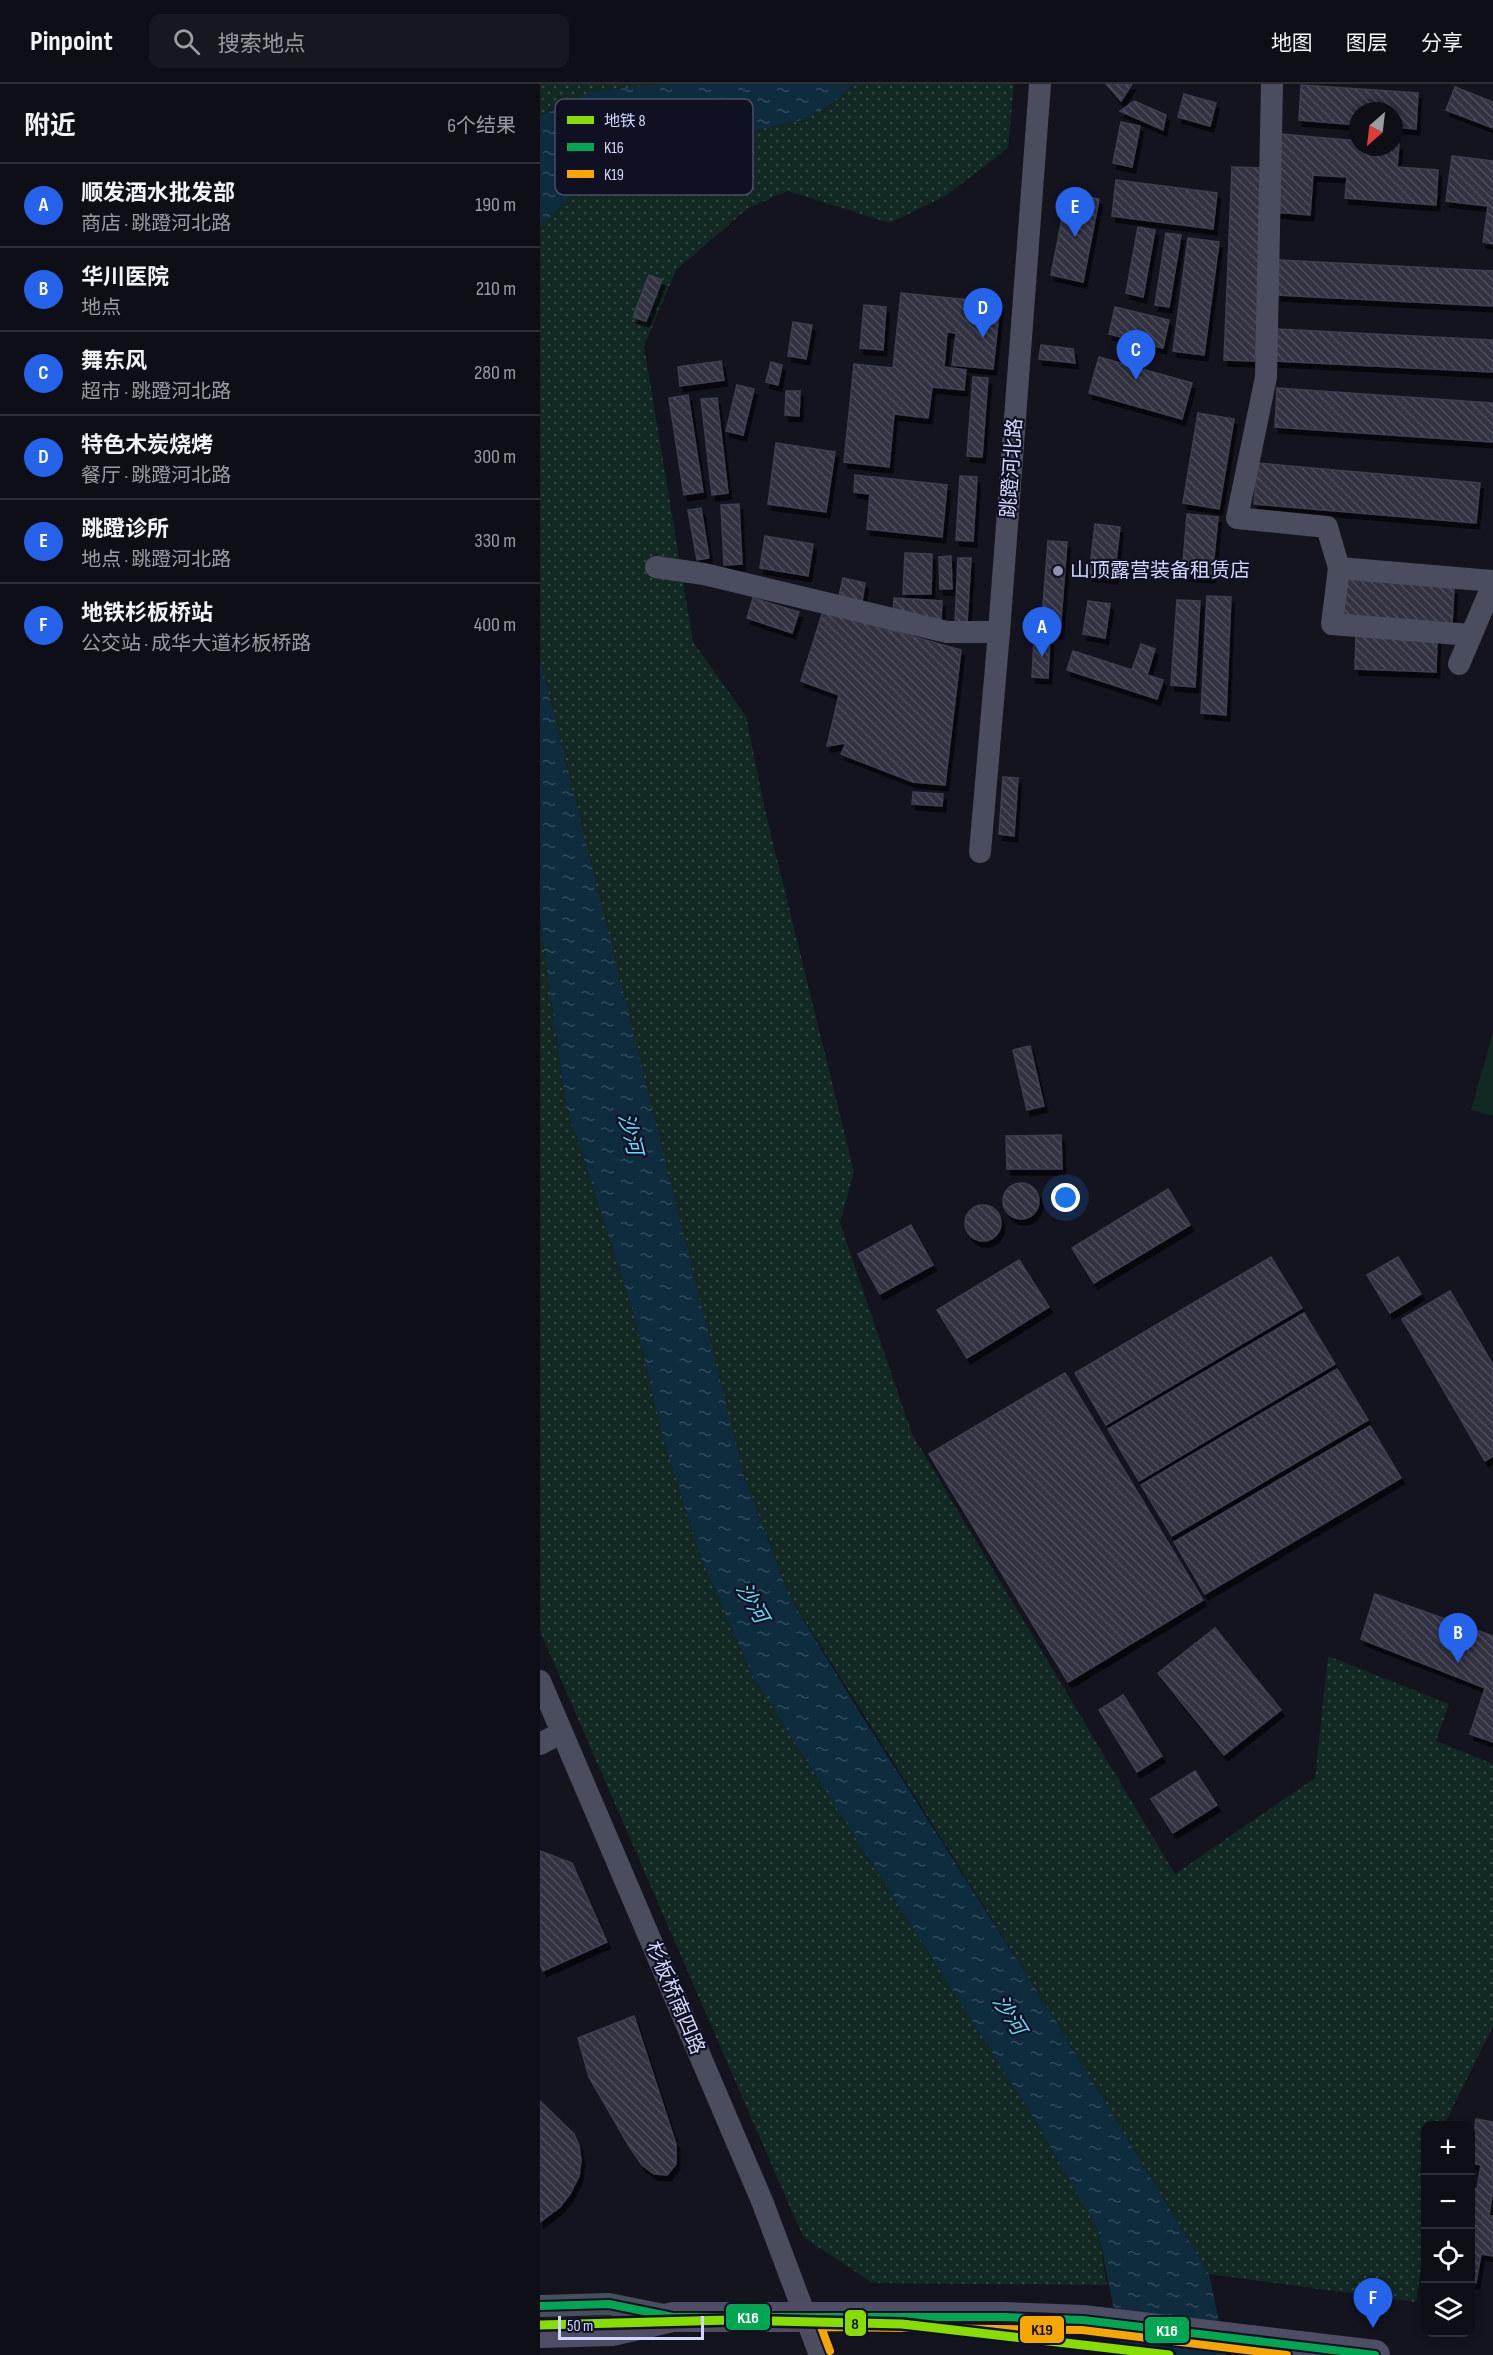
<!DOCTYPE html>
<html lang="zh">
<head>
<meta charset="utf-8">
<style>
  :root { --surface:#0e0f16; --page:#17181f; --text:#f1f3f6; --muted:#9b9ca1; --line:#2e2f35; --accent:#2563eb }
  body { margin:0; font-family:"Sofia Sans Condensed","Noto Sans SC",sans-serif; background:var(--page); color:var(--text) }
  .controls { position:absolute; right:18px; bottom:18px; display:grid; overflow:hidden; border-radius:12px; box-shadow:0 3px 9px #0003 }
  .controls button { width:54px; height:54px; display:grid; place-items:center; padding:0; border:0; border-bottom:2px solid var(--line); background:var(--surface); color:var(--text); font:30px sans-serif }
  .compass { position:absolute; left:809px; top:18px; width:54px; height:54px; border-radius:50%; background:var(--surface); box-shadow:0 3px 9px #0003; rotate:208deg }
  .scale { position:absolute; left:18px; bottom:15px; width:146px; box-sizing:border-box; padding-left:6px; border:3px solid #d2d8fd; border-top:0; font-size:16px; line-height:21px; white-space:nowrap; color:#d2d8fd; -webkit-text-stroke:4px #0f1122; paint-order:stroke }
  .you { position:absolute; left:526px; top:1114px; width:21px; height:21px; margin:-15px; border:4px solid #fff; border-radius:50%; background:#1a73e8; box-shadow:0 0 0 9px #1a73e833 }
  .badge { display:grid; place-items:center; width:39px; height:39px; border-radius:50%; background:var(--accent); color:#fff; font-size:20px; font-weight:700 }
  .pin { position:absolute; translate:-50% -50px; filter:drop-shadow(0 2px 3px #0008) }
  .pin::after { content:''; position:absolute; top:32px; width:21px; height:18px; background:inherit; clip-path:polygon(0 0,100% 0,50% 100%) }
  .list { margin:0; padding:0; list-style:none }
  h2 { display:flex; justify-content:space-between; align-items:center; height:78px; margin:0; padding:0 24px; font-size:26px }
  h2 small { font-size:20px; font-weight:400; color:var(--muted) }
  .list li { display:grid; grid-template-columns:39px 1fr auto; gap:18px; align-items:center; box-sizing:border-box; height:84px; padding:0 24px; border-top:2px solid var(--line) }
  .list b { display:block; font-size:22px; white-space:nowrap }
  .list p { margin:0; font-size:20px; white-space:nowrap; color:var(--muted) }
  .list em { font-size:20px; font-style:normal; color:var(--muted) }
  .icon { flex:none; width:33px; height:33px; fill:none; stroke:currentColor; stroke-width:2; stroke-linecap:round; stroke-linejoin:round }
  .map { position:relative; flex:none; width:953px; height:2271px; overflow:hidden }
  header { display:flex; align-items:center; gap:36px; box-sizing:border-box; height:84px; padding:0 30px; background:var(--surface); border-bottom:2px solid var(--line) }
  header strong { font-size:28px }
  nav { display:flex; gap:33px; margin-inline-start:auto; font-size:21px }
  .search { width:420px; height:54px; background:var(--page); display:flex; align-items:center; gap:15px; box-sizing:border-box; padding:0 21px; border-radius:12px; color:var(--muted); font-size:22px }
  main { display:flex }
  aside { flex:1; background:var(--surface) }
  .map>svg:first-child { display:block }
  .grass { fill:#122823 }
  .park { fill:url(#park-dots) }
  .water { fill:url(#water-ripples) }
  .building { fill:url(#building-back-hatch); stroke:#3e3f51; stroke-width:1.5; filter:url(#shadow) }
  .lines { fill:none; stroke-linecap:round; stroke-linejoin:round }
  .minor { stroke:#494d5e; stroke-width:22 }
  .major { stroke:#4f4d64; stroke-width:30 }
  .bus-1-casing { stroke:#0f1122; stroke-width:12 }
  .bus-2-casing { stroke:#0f1122; stroke-width:12 }
  .bus-1 { stroke:#00a651; stroke-width:8 }
  .bus-2 { stroke:#f7a600; stroke-width:8 }
  .metro-1-casing { stroke:#0f1122; stroke-width:14 }
  .metro-1 { stroke:#8d0; stroke-width:9 }
  .poi-dot { fill:#8f93af; stroke:#0f1122; stroke-width:2 }
  .labels { text-anchor:middle; dominant-baseline:central; stroke-width:4.5; stroke-linejoin:round; paint-order:stroke }
  .street-label { font-size:20px; fill:#d2d8fd; stroke:#0f1122 }
  .poi-label { font-size:20px; fill:#d2d8fd; stroke:#0f1122; text-anchor:start }
  .water-label { font-size:21px; font-style:italic; fill:#66d9f7; stroke:#0f1122 }
  .key { fill:#0f1122; stroke:#4a4d64; stroke-width:1.5 }
  .key-label { font-size:16px; fill:#d2d8fd }
  .line-badge { stroke:#0f1122; stroke-width:2 }
  .badge-label { font-size:16px; text-anchor:middle; font-weight:bold; fill:#fff }
  .pale-badge-label { font-size:16px; text-anchor:middle; font-weight:bold; fill:#111 }
</style>
</head>
<body>
<header>
<strong>Pinpoint</strong>
<div class="search"><svg class="icon" aria-label="search" viewBox="0 0 24 24"><circle cx="10" cy="10" r="6"/><path d="M15 15l6 6"/></svg>搜索地点</div>
<nav><a>地图</a><a>图层</a><a>分享</a></nav>
</header>
<main>
<aside>
<h2>附近<small>6个结果</small></h2>
<ul class="list">
<li><span class="badge">A</span><div><b>顺发酒水批发部</b><p>商店 · 跳蹬河北路</p></div><em>190 m</em></li>
<li><span class="badge">B</span><div><b>华川医院</b><p>地点</p></div><em>210 m</em></li>
<li><span class="badge">C</span><div><b>舞东风</b><p>超市 · 跳蹬河北路</p></div><em>280 m</em></li>
<li><span class="badge">D</span><div><b>特色木炭烧烤</b><p>餐厅 · 跳蹬河北路</p></div><em>300 m</em></li>
<li><span class="badge">E</span><div><b>跳蹬诊所</b><p>地点 · 跳蹬河北路</p></div><em>330 m</em></li>
<li><span class="badge">F</span><div><b>地铁杉板桥站</b><p>公交站 · 成华大道杉板桥路</p></div><em>400 m</em></li>
</ul>
</aside>
<div class="map">
<svg width="953" height="2271" viewBox="0 0 953 2271">
  <defs>
    <pattern id="park-dots" width="8" height="8" patternUnits="userSpaceOnUse" patternTransform="scale(1.5)"><rect width="8" height="8" fill="#122823"/><path d="M2 2h.1M6 6h.1" fill="none" stroke="#344644" stroke-width="1.8" stroke-linecap="round"/></pattern>
    <pattern id="water-ripples" width="26" height="14" patternUnits="userSpaceOnUse" patternTransform="scale(1.5)"><rect width="26" height="14" fill="#0e2c3e"/><path d="M2 4q2-2 4 0t4 0M15 11q2-2 4 0t4 0" fill="none" stroke="#304a5b"/></pattern>
    <pattern id="building-back-hatch" width="6" height="6" patternUnits="userSpaceOnUse" patternTransform="scale(1.5)"><rect width="6" height="6" fill="#313240"/><path d="M-1 5l2 2M0 0l6 6M5-1l2 2" fill="none" stroke="#4e4f5c"/></pattern>
    <filter id="shadow"><feDropShadow dx="3.5" dy="6" stdDeviation="0" flood-color="#0009"/></filter>
  </defs>
  <rect width="100%" height="100%" fill="#13141e"/>
  <!-- grass -->
  <path class="grass" d="M953 948V1032L931 1026Z"/>
  <!-- park -->
  <g class="park">
    <path d="M0 0H122L16 23 0 32Z"/>
    <path d="M314 0H474L468 64 407 111 350 139 248 107 208 124 136 186 104 262 153 558 206 632 225 726 314 1088 300 1139 372 1350 635 1790 775 1694 788 1572 909 1620 896 1657 953 1680V1942L904 2041 886 2042 885 2156 876 2218 669 2190 512 1931 248 1510 203 1389 187 1336 0 575V143L52 89 94 73 262 36 292 20Z"/>
    <path d="M0 837 26 1020 96 1237 123 1354 160 1471 212 1591 495 2036 558 2146 567 2201 333 2199 263 2153 0 1547Z"/>
  </g>
  <!-- water -->
  <g class="water">
    <path d="M122 0H314L292 20 262 36 94 73 53 89 0 143V32L51 8Z"/>
    <path d="M0 575 203 1389 248 1510 322 1632 512 1931 669 2190 686 2271H583L558 2146 495 2036 212 1591 160 1471 123 1354 96 1237 26 1020 0 837Z"/>
  </g>
  <!-- building -->
  <g class="building">
    <path d="M566 0H592L581 17Z"/>
    <path d="M761 1 878 9 876 45 854 43V27H818V41L759 36Z"/>
    <path d="M915 3 953 18V44L906 26Z"/>
    <path d="M644 10 676 19 670 42 638 33Z"/>
    <path d="M594 17 626 31 623 46 580 27Z"/>
    <path d="M581 38 600 42 592 83 573 79Z"/>
    <path d="M741 50 818 57V63H854V60H859L857 83 898 86 896 121 805 114 807 93 773 91 770 131 734 128Z"/>
    <path d="M912 72 953 77V160L943 158 948 122 906 117Z"/>
    <path d="M692 83 723 84 715 277 684 276Z"/>
    <path d="M576 96 677 109 673 145 572 132Z"/>
    <path d="M527 109 559 115 543 198 511 191Z"/>
    <path d="M598 143 615 146 603 213 586 209Z"/>
    <path d="M626 149 641 151 629 223 615 221Z"/>
    <path d="M648 154 679 158 664 271 633 267Z"/>
    <path d="M739 176 953 187V222L737 211Z"/>
    <path d="M109 191 122 196 106 237 93 233Z"/>
    <path d="M361 209 460 219 453 285 412 281 416 249 407 248 404 283 426 286 424 306 392 303 388 334 354 330 349 383 304 378 314 280 353 284Z"/>
    <path d="M324 221 346 223 343 266 320 264Z"/>
    <path d="M575 223 629 236 623 264 569 250Z"/>
    <path d="M253 238 272 241 266 275 248 272Z"/>
    <path d="M736 245 953 256V288L735 277Z"/>
    <path d="M501 261 533 265 535 279 499 275Z"/>
    <path d="M559 273 652 299 642 335 549 309Z"/>
    <path d="M181 277 184 296 140 302 138 283Z"/>
    <path d="M231 278 242 281 238 301 226 298Z"/>
    <path d="M433 293 448 294 442 373 427 372Z"/>
    <path d="M197 301 214 305 203 351 186 347Z"/>
    <path d="M737 304 953 319V358L735 343Z"/>
    <path d="M246 307H260L259 332 245 331Z"/>
    <path d="M148 311 163 408 144 411 129 314Z"/>
    <path d="M177 314 188 409 172 411 161 315Z"/>
    <path d="M658 329 694 335 679 425 643 419Z"/>
    <path d="M236 359 295 368 286 428 228 420Z"/>
    <path d="M717 379 940 399 936 439 714 420Z"/>
    <path d="M315 391 407 401 402 453 327 445 330 410 314 408Z"/>
    <path d="M420 392 437 393 433 457 416 456Z"/>
    <path d="M199 420 202 480 184 481 181 421Z"/>
    <path d="M161 424 169 474 157 476 148 426Z"/>
    <path d="M647 430 678 433 672 493 642 491Z"/>
    <path d="M555 440 580 443 574 494 549 491Z"/>
    <path d="M225 452 273 460 268 492 220 484Z"/>
    <path d="M508 457 527 458 520 549 501 548Z"/>
    <path d="M365 469 392 470 391 510H363Z"/>
    <path d="M411 472 412 505H400L399 473Z"/>
    <path d="M418 474H431L427 540H415Z"/>
    <path d="M303 494 325 499 322 517 299 512Z"/>
    <path d="M805 495 914 504 912 541 802 532Z"/>
    <path d="M667 512 691 513 686 631 661 629Z"/>
    <path d="M213 514 259 528 252 549 207 534Z"/>
    <path d="M354 514 402 517 401 536 353 533Z"/>
    <path d="M637 516 660 517 655 603 631 601Z"/>
    <path d="M548 517 570 520 565 554 543 550Z"/>
    <path d="M283 527 421 566 405 701 373 698 301 670 306 659 287 662 299 611 261 597Z"/>
    <path d="M816 549 897 553 896 588 815 585Z"/>
    <path d="M494 555 510 556 508 594 492 593Z"/>
    <path d="M601 560 615 565 607 591 623 596 617 615 527 586 533 567 592 586Z"/>
    <path d="M463 693 478 694 474 752 459 750Z"/>
    <path d="M373 708 403 710 402 722 372 720Z"/>
    <path d="M490 962 504 1022 487 1026 473 966Z"/>
    <path d="M521 1051 522 1085H467L466 1052Z"/>
    <circle cx="481" cy="1117" r="18"/>
    <path d="M628 1105 650 1141 554 1199 532 1164Z"/>
    <circle cx="443" cy="1139" r="18"/>
    <path d="M371 1141 393 1181 340 1210 318 1170Z"/>
    <path d="M731 1173 762 1224 566 1341 535 1289Z"/>
    <path d="M858 1173 881 1210 850 1229 827 1191Z"/>
    <path d="M479 1176 509 1223 427 1274 397 1226Z"/>
    <path d="M910 1207 953 1281V1372L945 1377 862 1235Z"/>
    <path d="M764 1229 795 1280 599 1397 568 1345Z"/>
    <path d="M797 1285 828 1336 632 1452 601 1401Z"/>
    <path d="M525 1289 663 1516 528 1598 389 1370Z"/>
    <path d="M830 1342 861 1394 665 1510 634 1458Z"/>
    <path d="M835 1510 953 1552V1658L930 1650 945 1604 821 1555Z"/>
    <path d="M675 1544 741 1626 684 1671 618 1589Z"/>
    <path d="M583 1611 622 1672 597 1688 559 1626Z"/>
    <path d="M655 1687 677 1721 633 1749 611 1715Z"/>
    <path d="M0 1767 32 1779 67 1858 3 1887 0 1880Z"/>
    <path d="M94 1932 136 2060V2080L127 2091 114 2090 102 2081 89 2062 49 1993 38 1954Z"/>
    <path d="M0 2017 34 2050 39 2061 41 2076 39 2092 30 2110 20 2123 0 2138Z"/>
    <path d="M936 2035 953 2038V2105L949 2132H953V2172L941 2170 936 2199 930 2198V2104L937 2105 941 2081 930 2079Z"/>
  </g>
  <g class="lines">
    <!-- minor -->
    <g class="minor">
      <path d="M732 0 726 293 697 434 787 443 799 484"/>
      <path d="M116 483 164 490 407 548H459"/>
      <path d="M931 551 792 540 799 484 953 497"/>
      <path d="M919 580 953 500"/>
      <path d="M440 768 459 548 500 0"/>
      <path d="M0 1597 222 2117 280 2271"/>
      <path d="M0 1660 21 1649"/>
      <path d="M0 2222 69 2220 129 2232"/>
    </g>
    <!-- major -->
    <path class="major" d="M0 2249 73 2247 133 2233H464L543 2236 835 2271"/>
    <defs>
      <path id="bus-1" d="M0 2222 69 2220 133 2233H464L543 2236 835 2271"/>
      <path id="bus-2" d="M290 2267 281 2243 542 2246 747 2271"/>
    </defs>
    <!-- bus-1 casing -->
    <use href="#bus-1" class="bus-1-casing"/>
    <!-- bus-2 casing -->
    <use href="#bus-2" class="bus-2-casing"/>
    <!-- bus-1 -->
    <use href="#bus-1" class="bus-1"/>
    <!-- bus-2 -->
    <use href="#bus-2" class="bus-2"/>
    <defs>
      <path id="metro-1" d="M0 2241 190 2236 362 2240 629 2271"/>
    </defs>
    <!-- metro-1 casing -->
    <use href="#metro-1" class="metro-1-casing"/>
    <!-- metro-1 -->
    <use href="#metro-1" class="metro-1"/>
  </g>
  <!-- markers -->
  <circle class="poi-dot" cx="518" cy="487" r="6"/>
  <g class="labels">
    <!-- street labels -->
    <g class="street-label">
      <text transform="translate(472 384) rotate(-86)">跳蹬河北路</text>
      <text transform="translate(135 1914) rotate(67)">杉板桥南四路</text>
    </g>
    <!-- poi labels -->
    <g class="poi-label">
      <text x="530" y="487">山顶露营装备租赁店</text>
    </g>
    <!-- water labels -->
    <g class="water-label">
      <text transform="translate(90 1050) rotate(76)">沙河</text>
      <text transform="translate(212 1519) rotate(60)">沙河</text>
      <text transform="translate(469 1931) rotate(58)">沙河</text>
    </g>
  </g>
  <!-- legend -->
  <rect x="15" y="15" width="198" height="96" rx="9" class="key"/>
  <rect x="27" y="32" width="27" height="8" fill="#8d0"/>
  <rect x="27" y="59" width="27" height="8" fill="#00a651"/>
  <rect x="27" y="86" width="27" height="8" fill="#f7a600"/>
  <g class="key-label">
    <text x="64" y="42">地铁 8</text>
    <text x="64" y="69">K16</text>
    <text x="64" y="96">K19</text>
  </g>
  <g class="line-badge">
    <rect x="185" y="2219" width="46" height="28" rx="6" fill="#00a651"/>
    <rect x="304" y="2225" width="23" height="28" rx="6" fill="#8d0"/>
    <rect x="479" y="2231" width="46" height="29" rx="6" fill="#f7a600"/>
    <rect x="604" y="2232" width="46" height="28" rx="6" fill="#00a651"/>
  </g>
  <g class="badge-label">
    <text x="208" y="2239">K16</text>
    <text x="627" y="2252">K16</text>
  </g>
  <g class="pale-badge-label">
    <text x="315" y="2245">8</text>
    <text x="502" y="2251">K19</text>
  </g>
</svg>
<div class="controls">
<button>+</button>
<button>−</button>
<button><svg class="icon" aria-label="locate" viewBox="0 0 24 24"><circle cx="12" cy="12" r="6"/><path d="M12 2v4M12 18v4M2 12h4M18 12h4"/></svg></button>
<button><svg class="icon" aria-label="layers" viewBox="0 0 24 24"><path d="M12 4l9 5-9 5-9-5zM3 14l9 5 9-5"/></svg></button>
</div>
<svg class="compass" viewBox="-18 -18 36 36"><path d="M0-13l5 13h-10z" fill="#e53935"/><path d="M0 13l5-13h-10z" fill="#9b9ca1"/></svg>
<div class="scale">50 m</div>
<div class="you"></div>
<div class="pin badge" style="left:502px;top:573px">A</div>
<div class="pin badge" style="left:918px;top:1579px">B</div>
<div class="pin badge" style="left:596px;top:296px">C</div>
<div class="pin badge" style="left:443px;top:254px">D</div>
<div class="pin badge" style="left:535px;top:153px">E</div>
<div class="pin badge" style="left:833px;top:2244px">F</div>
</div>
</main>
</body>
</html>
